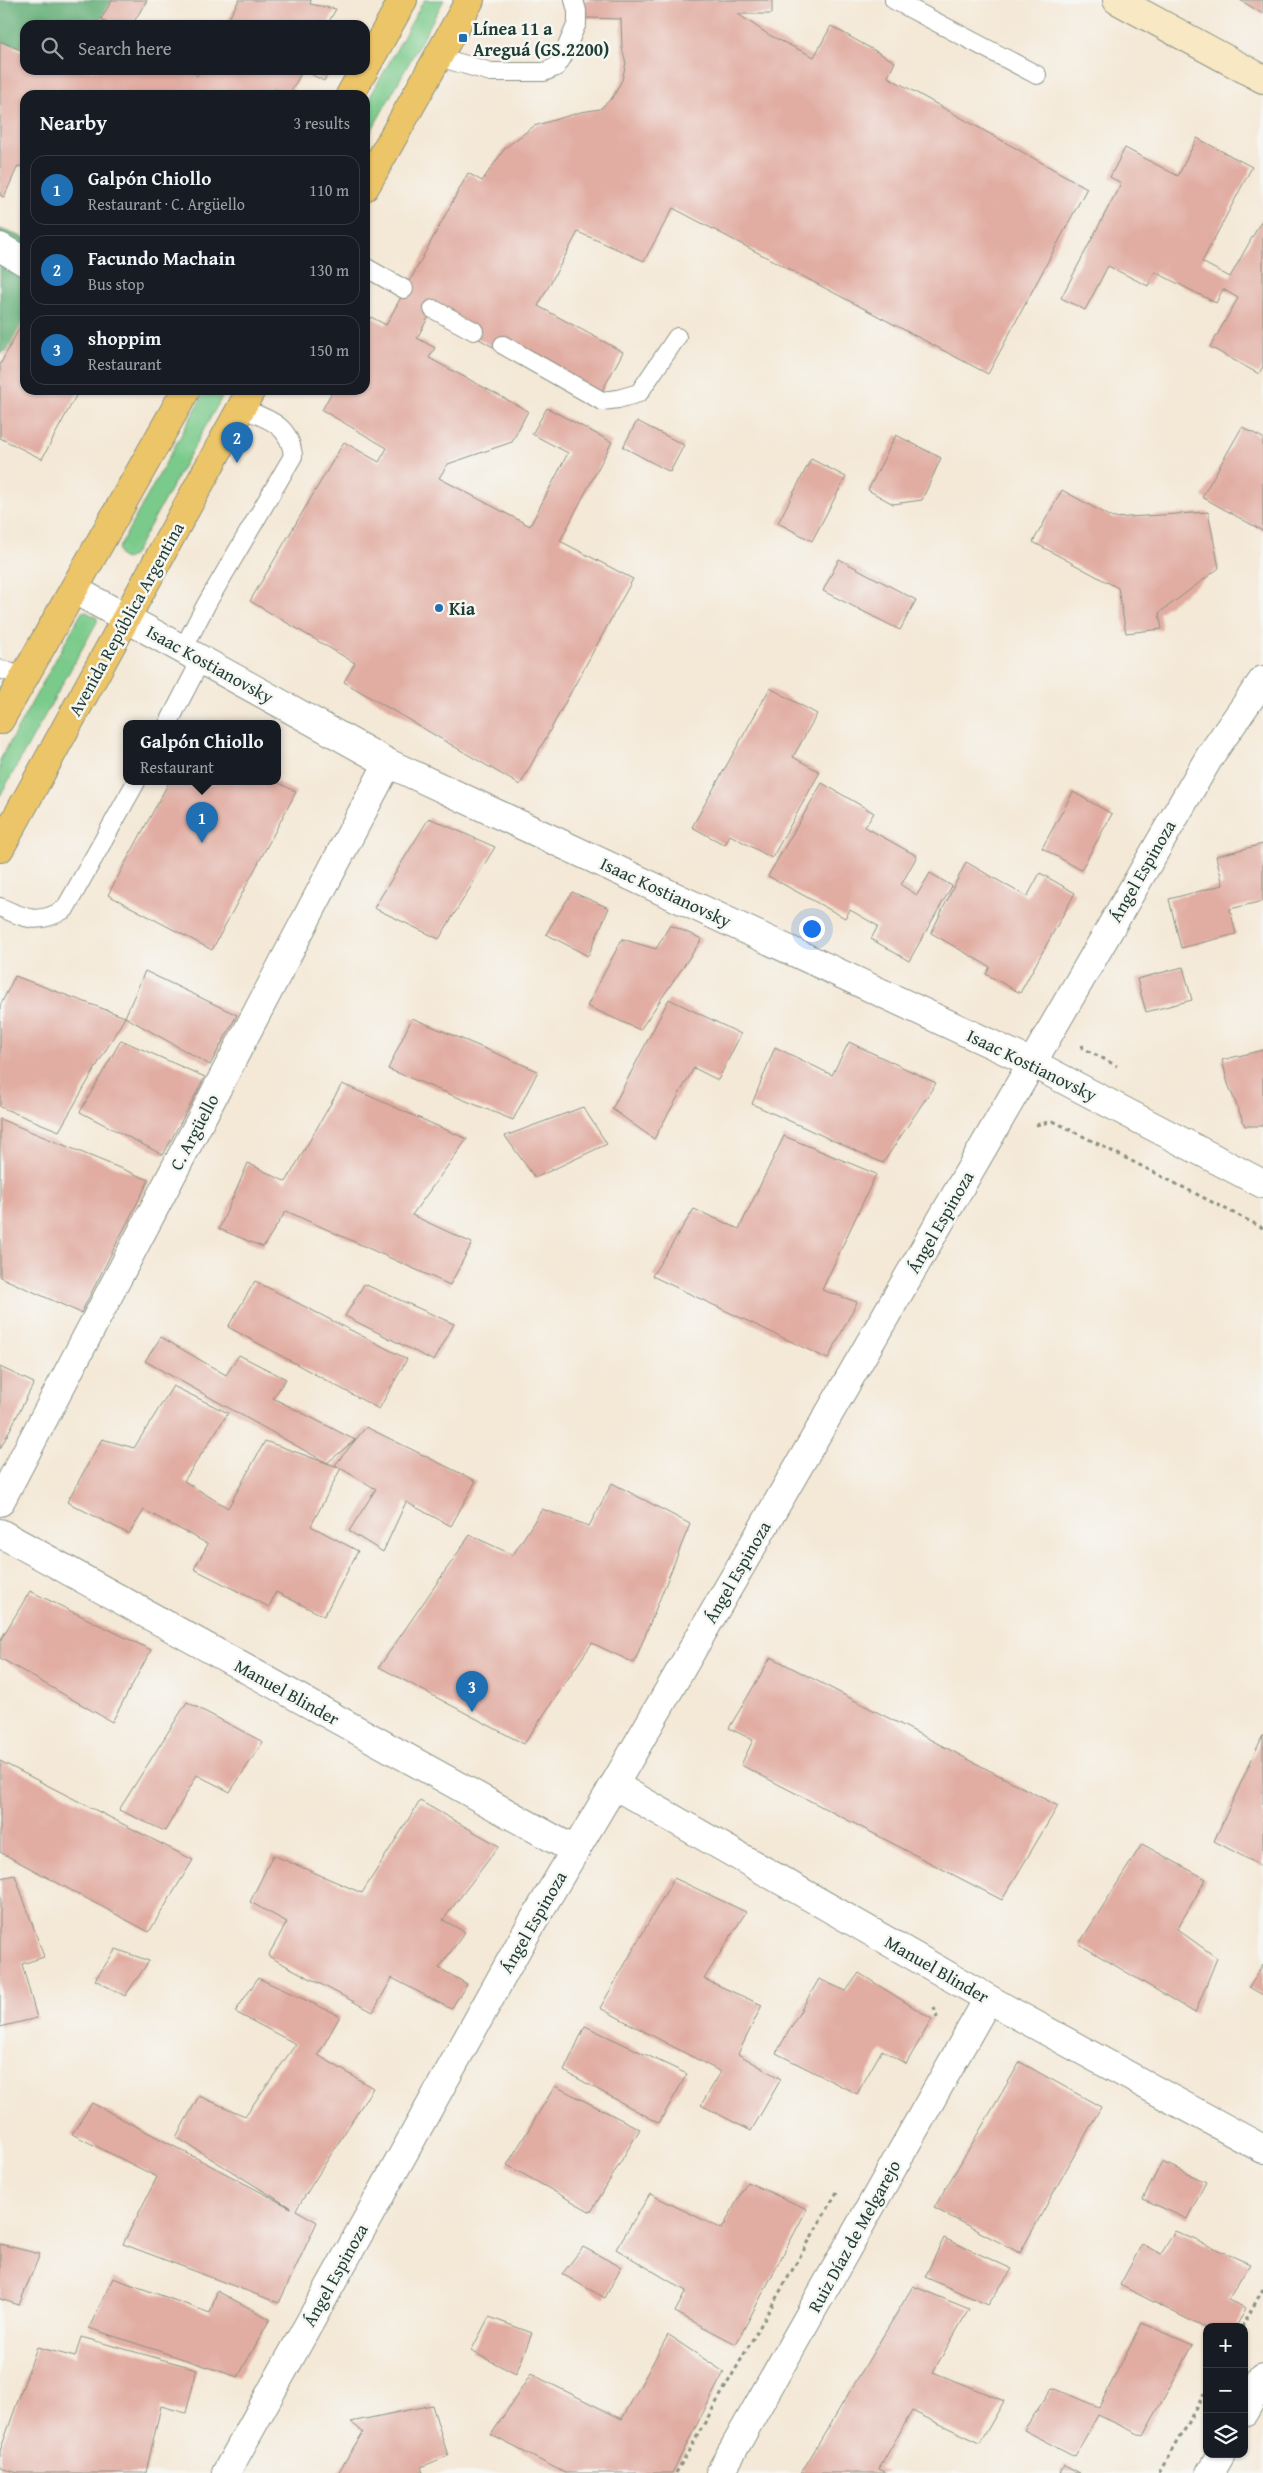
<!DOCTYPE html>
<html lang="en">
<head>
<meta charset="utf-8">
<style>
  :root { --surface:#171b24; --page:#242831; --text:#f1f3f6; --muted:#9ea1a6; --line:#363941; --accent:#1f6fb2 }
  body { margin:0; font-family:"Gentium Book Plus",serif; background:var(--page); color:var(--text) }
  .controls { position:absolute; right:15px; bottom:15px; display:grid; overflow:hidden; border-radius:10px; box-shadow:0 1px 4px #0004 }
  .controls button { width:45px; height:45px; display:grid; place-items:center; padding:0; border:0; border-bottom:1px solid var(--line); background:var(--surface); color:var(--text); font:25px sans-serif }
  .you { position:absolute; left:811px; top:928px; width:18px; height:18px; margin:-12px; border:4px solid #fff; border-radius:50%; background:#1a73e8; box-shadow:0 0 0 8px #1a73e833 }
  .badge { display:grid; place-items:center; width:32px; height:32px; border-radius:50%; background:var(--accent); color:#fff; font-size:16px; font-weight:700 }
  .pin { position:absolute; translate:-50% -41px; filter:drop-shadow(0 1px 2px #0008) }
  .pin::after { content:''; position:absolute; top:26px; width:18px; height:15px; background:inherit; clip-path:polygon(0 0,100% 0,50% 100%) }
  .popup { position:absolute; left:123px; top:720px; width:158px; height:65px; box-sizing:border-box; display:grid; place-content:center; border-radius:10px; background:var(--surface); filter:drop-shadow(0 1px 4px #0005); font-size:16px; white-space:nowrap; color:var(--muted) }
  .popup b { font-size:19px; color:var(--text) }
  .popup::after { content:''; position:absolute; left:50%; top:100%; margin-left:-10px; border:10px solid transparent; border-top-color:var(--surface) }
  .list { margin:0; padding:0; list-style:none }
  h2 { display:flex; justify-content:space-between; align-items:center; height:65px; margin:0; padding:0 20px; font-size:21px }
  h2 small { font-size:16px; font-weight:400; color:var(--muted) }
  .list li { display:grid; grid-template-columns:32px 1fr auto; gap:15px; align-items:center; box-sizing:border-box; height:70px; margin:0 10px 10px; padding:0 10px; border:1px solid var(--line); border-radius:15px }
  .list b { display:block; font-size:19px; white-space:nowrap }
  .list p { margin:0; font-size:16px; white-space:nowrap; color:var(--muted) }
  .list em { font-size:16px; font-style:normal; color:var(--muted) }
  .icon { flex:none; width:28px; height:28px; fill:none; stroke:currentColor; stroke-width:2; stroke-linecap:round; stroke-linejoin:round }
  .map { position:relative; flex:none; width:1263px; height:2473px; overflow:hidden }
  .search { position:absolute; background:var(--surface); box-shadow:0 1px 4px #0004; left:20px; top:20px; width:350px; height:55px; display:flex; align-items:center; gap:12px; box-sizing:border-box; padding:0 18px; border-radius:15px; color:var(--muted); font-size:19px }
  .panel { position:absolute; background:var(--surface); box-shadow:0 1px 4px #0004; left:20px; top:90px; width:350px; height:305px; border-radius:15px }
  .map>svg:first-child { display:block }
  .green { fill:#7aca8b; stroke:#4c8460 }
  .forest { fill:#63ae77; stroke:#417656 }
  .building { fill:#e1aca1 }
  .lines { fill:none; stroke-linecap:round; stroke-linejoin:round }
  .service-casing { stroke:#8a9285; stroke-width:20 }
  .minor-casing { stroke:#8a9285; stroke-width:30 }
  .tertiary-casing { stroke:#8a9285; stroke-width:30 }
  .secondary-casing { stroke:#8a9285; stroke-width:30 }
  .trunk-casing { stroke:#8a9285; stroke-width:30 }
  .path { stroke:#8a9285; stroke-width:3; stroke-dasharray:4 4; stroke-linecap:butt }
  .service { stroke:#fff; stroke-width:18 }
  .minor { stroke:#fff; stroke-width:28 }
  .tertiary { stroke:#fff; stroke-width:28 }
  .secondary { stroke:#f8e8c3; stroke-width:28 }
  .trunk { stroke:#edc569; stroke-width:28 }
  .poi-dot { fill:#1f6fb2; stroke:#f6f6f2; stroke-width:2 }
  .labels { text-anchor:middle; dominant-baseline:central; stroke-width:5; stroke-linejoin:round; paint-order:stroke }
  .poi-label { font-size:18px; font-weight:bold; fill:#1f3d34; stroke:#f6f6f2; text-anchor:start }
  .street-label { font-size:18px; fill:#1f3d34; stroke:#f6f6f2 }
</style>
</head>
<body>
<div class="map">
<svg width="1263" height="2473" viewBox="0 0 1263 2473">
  <rect width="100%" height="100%" fill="#f6f6f2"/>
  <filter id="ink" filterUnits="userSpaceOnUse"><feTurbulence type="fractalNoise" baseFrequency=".02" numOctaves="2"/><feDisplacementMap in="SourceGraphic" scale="10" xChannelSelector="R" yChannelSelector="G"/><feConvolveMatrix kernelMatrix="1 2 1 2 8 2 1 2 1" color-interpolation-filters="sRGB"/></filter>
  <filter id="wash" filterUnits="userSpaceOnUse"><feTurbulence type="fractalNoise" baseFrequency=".0096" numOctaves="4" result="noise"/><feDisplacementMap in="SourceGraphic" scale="20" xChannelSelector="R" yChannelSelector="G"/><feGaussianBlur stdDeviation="1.12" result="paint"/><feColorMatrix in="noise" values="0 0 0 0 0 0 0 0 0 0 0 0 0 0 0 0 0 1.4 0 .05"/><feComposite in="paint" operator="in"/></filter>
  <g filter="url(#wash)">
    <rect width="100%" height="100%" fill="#f4e8d6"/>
    <!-- green -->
    <g class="green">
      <path d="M424 0H444L365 142V106Z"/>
      <path d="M206 390H226L133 556 125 559 120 556 118 549Z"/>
      <path d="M85 611 97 618V622L0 796V760L82 612Z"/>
    </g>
    <!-- forest -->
    <g class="forest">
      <path d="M0 0H113L109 25H25V48L0 41Z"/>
      <path d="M0 229 25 238V340L0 354Z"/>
    </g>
    <g id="blocks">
      <!-- building -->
      <g class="building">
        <path d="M112 0H147L132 25H110L101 19Z"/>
        <path d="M239 0H311L310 4 336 9 327 25H225Z"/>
        <path d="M584 0H772V14H738L769 35 814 57 831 26 895 62 888 77 1087 188 988 374 673 208 644 261 578 232 538 306 623 352 601 393 500 351 472 335 435 305 417 338 435 348 429 358 528 411 512 442 448 464 439 478 530 526 568 453 532 434 547 408 612 442 560 541 633 579 520 785 344 682 355 663 250 601 344 442 379 462 387 448 322 410 333 390H365V328L371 317 386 325 468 173 482 181 505 148 534 126 581 112 600 109 613 97 622 80 626 63 622 48 621 19 585 18Z"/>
        <path d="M1240 0H1263V14Z"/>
        <path d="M0 41 25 52V70H186L197 76 201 70H303L289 95 275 89 271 95H25V167L18 166 4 197 0 195Z"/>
        <path d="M303 70H330L324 81Z"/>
        <path d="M1197 138 1252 167 1202 262 1230 277 1263 218V366L1259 374 1210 347 1238 298 1223 289 1216 303 1155 272 1148 286 1108 266 1085 310 1061 298 1121 183 1110 177 1125 148 1178 176Z"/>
        <path d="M22 323 25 325V390H79L42 459 0 438V365Z"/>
        <path d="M637 421 684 445 670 472 623 447Z"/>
        <path d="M1242 427 1263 438V531L1202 497Z"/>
        <path d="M896 435 941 458 922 500 893 504 868 490Z"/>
        <path d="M811 459 846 477 812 541 778 523Z"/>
        <path d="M1062 490 1113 518 1208 512 1219 568 1159 613 1162 629 1126 633 1118 588 1033 542Z"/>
        <path d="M839 559 916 600 900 630 823 591Z"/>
        <path d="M770 688 817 714 793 757 820 772 772 858 730 835 725 845 692 827Z"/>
        <path d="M169 782H277L296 792 212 950 108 895Z"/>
        <path d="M822 783 874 813 865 827 917 856 901 885 917 895 930 873 952 886 909 961 871 939 878 926 850 910 845 918 768 876Z"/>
        <path d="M1073 792 1112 814 1081 870 1042 848Z"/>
        <path d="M429 818 495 847 439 939 374 908Z"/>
        <path d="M1263 844V901L1230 909 1236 934 1181 948 1169 899 1223 885 1216 856Z"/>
        <path d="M966 862 1027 897 1040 873 1075 893 1020 993 986 974 990 967 931 933Z"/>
        <path d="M572 892 609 908 588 956 546 934Z"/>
        <path d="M670 925 702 939 640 1030 587 1006 622 939 656 949Z"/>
        <path d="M1183 967 1192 1000 1146 1012 1137 979Z"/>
        <path d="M145 971 237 1015 210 1065 125 1017Z"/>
        <path d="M15 976 125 1017 59 1131 0 1107V1006Z"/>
        <path d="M669 999 741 1034 718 1080 694 1068 654 1139 612 1109Z"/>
        <path d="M412 1018 538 1071 513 1120 388 1069Z"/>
        <path d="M121 1040 205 1077 163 1155 80 1112Z"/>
        <path d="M849 1042 936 1083 883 1163 752 1104 775 1047 832 1075Z"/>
        <path d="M1263 1050V1126H1245L1228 1084 1222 1060Z"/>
        <path d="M342 1084 467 1139 412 1215 472 1243 450 1285 286 1211 263 1247 219 1229 248 1163 286 1182Z"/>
        <path d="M583 1107 607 1144 535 1178 505 1136Z"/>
        <path d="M0 1119 149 1180 81 1313 0 1277Z"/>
        <path d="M784 1136 876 1174 822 1290 857 1302 828 1359 652 1276 694 1209 739 1229Z"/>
        <path d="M255 1281 407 1359 379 1409 228 1327Z"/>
        <path d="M364 1284 454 1324 434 1361 345 1316Z"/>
        <path d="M161 1337 226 1375 239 1355 286 1379 273 1398 355 1440 327 1463 145 1361Z"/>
        <path d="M0 1367 34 1383 0 1449Z"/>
        <path d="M173 1386 228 1413 184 1481 228 1508 265 1441 341 1468 311 1526 358 1551 324 1616 276 1592 269 1607 194 1569 208 1544 144 1510 129 1534 67 1502 102 1439 134 1448Z"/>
        <path d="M366 1427 476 1481 451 1526 406 1502 383 1552 349 1531 376 1489 335 1465Z"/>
        <path d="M612 1483 690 1524 634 1663 592 1643 524 1744 379 1667 470 1535 513 1555 542 1509 589 1526Z"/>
        <path d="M30 1591 151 1650 112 1722 0 1658V1641Z"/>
        <path d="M771 1657 1058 1806 1002 1900 741 1765 753 1740 729 1728Z"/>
        <path d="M187 1702 263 1742 230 1792 197 1775 165 1831 119 1810Z"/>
        <path d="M1263 1735V1867L1214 1841Z"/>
        <path d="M0 1761 193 1860 149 1932 0 1852Z"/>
        <path d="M420 1801 499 1846 443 1920 465 1932 439 1968 467 1984 451 2009 392 1978 373 2012 268 1956 287 1922 250 1902 273 1855 362 1893Z"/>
        <path d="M1142 1844 1206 1879 1177 1929 1217 1958 1195 2013 1079 1944Z"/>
        <path d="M15 1875 44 1957 22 1964 37 2018 0 2027V1878Z"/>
        <path d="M674 1878 746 1912 704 1979 762 2005 738 2054 781 2079 751 2131 701 2105 721 2072 600 2008Z"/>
        <path d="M116 1949 149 1961 125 1996 95 1980Z"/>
        <path d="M1263 1964V1995L1249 1987Z"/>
        <path d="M859 1973 932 2019 906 2064 882 2050 857 2094 776 2053 819 1979 846 1991Z"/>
        <path d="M258 1978 340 2016 318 2055 373 2088 296 2210 317 2222 279 2303 123 2244 157 2177 72 2134 92 2103 291 2208 176 2137 199 2096 245 2116 296 2044 235 2012Z"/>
        <path d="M585 2026 687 2074 659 2123 564 2071Z"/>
        <path d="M1020 2062 1101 2107 1020 2253 934 2208Z"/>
        <path d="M555 2086 640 2129 591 2212 507 2165Z"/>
        <path d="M1162 2162 1206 2182 1187 2219 1143 2199Z"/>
        <path d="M747 2182 807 2209 736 2344 675 2312 686 2291 616 2249 650 2194 722 2229Z"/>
        <path d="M1175 2231 1250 2264 1228 2300 1246 2308 1236 2327H1207V2329L1120 2285 1142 2244 1161 2254Z"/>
        <path d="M944 2238 1012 2269 988 2305 925 2277Z"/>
        <path d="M0 2244 40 2254 19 2305 0 2299Z"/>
        <path d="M583 2247 621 2267 605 2298 562 2274Z"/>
        <path d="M113 2278 210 2313 217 2291 270 2319 238 2377 89 2328Z"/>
        <path d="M913 2286 969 2309 933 2372 1004 2401 980 2443 912 2411 879 2469 887 2473H801Z"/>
        <path d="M489 2317 532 2333 516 2374 471 2351Z"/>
        <path d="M1142 2323 1193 2345 1143 2436 1098 2415 1075 2456 1024 2430 1052 2388 1099 2407Z"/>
        <path d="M668 2335 724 2372 672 2473H565L491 2435 531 2374 622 2419Z"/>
        <path d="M81 2337 197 2369 186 2413 161 2406 146 2473H18L0 2468V2451L37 2347 75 2357Z"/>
        <path d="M432 2405 448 2456 421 2467 423 2473H338L363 2432 351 2422Z"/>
        <path d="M1064 2465 1080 2473H1060Z"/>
      </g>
    </g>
  </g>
  <g filter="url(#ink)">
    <use href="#blocks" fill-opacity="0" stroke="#8a9285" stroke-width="1"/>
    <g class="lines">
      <defs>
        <g id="service">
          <path d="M894 0 1037 75"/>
          <path d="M438 57 491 72H544L556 67 562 58 577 23V11L574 0"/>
          <path d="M365 267 404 289"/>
          <path d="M433 309 474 331"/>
          <path d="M503 345 602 401 618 399 639 393 677 337"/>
          <path d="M183 649 207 603 293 456C290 424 268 419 241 408"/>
          <path d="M0 669 24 677"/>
          <path d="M168 724 201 660"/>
          <path d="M0 907C26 919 39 925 65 909L136 782"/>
        </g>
        <g id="minor">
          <path d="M0 247 25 262"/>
          <path d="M1032 1063 1210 756 1263 680"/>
          <path d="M0 1533 574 1850"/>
          <path d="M614 1785 1010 2011 1263 2149"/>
          <path d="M1244 2412 1263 2378"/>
          <path d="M720 2473 988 1999"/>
          <path d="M1210 2473 1221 2454"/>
        </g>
        <g id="tertiary">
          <path d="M75 590 388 763 1032 1063 1263 1184"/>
          <path d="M0 1502 388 763"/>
          <path d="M226 2473 525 1935 614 1785 1032 1063"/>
        </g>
        <path id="secondary" d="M1117 0 1263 79"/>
        <g id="trunk">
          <path d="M365 68 403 0"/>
          <path d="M350 95 364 70"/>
          <path d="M365 187 470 0"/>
          <path d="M0 720 186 390"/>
          <path d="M0 848 251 390"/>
        </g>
      </defs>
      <!-- service casing -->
      <use href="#service" class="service-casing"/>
      <!-- minor casing -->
      <use href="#minor" class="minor-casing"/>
      <!-- tertiary casing -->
      <use href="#tertiary" class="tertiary-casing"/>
      <!-- secondary casing -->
      <use href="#secondary" class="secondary-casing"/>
      <!-- trunk casing -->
      <use href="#trunk" class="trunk-casing"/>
      <!-- path -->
      <g class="path">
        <path d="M1082 1045 1083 1048 1117 1066"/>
        <path d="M1053 1121 1263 1228"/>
        <path d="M1036 1125 1053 1121"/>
        <path d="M934 2007 937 2018"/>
        <path d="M1242 2327 1263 2289"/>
        <path d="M676 2473 837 2192"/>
        <path d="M1159 2473 1207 2389"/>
      </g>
      <!-- service -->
      <use href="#service" class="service"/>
      <!-- minor -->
      <use href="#minor" class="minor"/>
      <!-- tertiary -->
      <use href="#tertiary" class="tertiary"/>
      <!-- secondary -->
      <use href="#secondary" class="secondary"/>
      <!-- trunk -->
      <use href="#trunk" class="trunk"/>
    </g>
  </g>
  <!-- markers -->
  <g class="poi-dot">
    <rect x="458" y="33" width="10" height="10" rx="2.5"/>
    <circle cx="439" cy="608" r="5"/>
  </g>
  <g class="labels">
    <!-- poi labels -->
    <g class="poi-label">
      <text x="473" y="28">Línea 11 a<tspan x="473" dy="21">Areguá (GS.2200)</tspan></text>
      <text x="449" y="608">Kia</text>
    </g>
    <!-- street labels -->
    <g class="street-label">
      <text transform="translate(126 619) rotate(-61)">Avenida República Argentina</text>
      <text transform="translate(210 664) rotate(29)">Isaac Kostianovsky</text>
      <text transform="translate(1142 871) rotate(-60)">Ángel Espinoza</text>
      <text transform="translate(666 892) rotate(25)">Isaac Kostianovsky</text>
      <text transform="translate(1032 1065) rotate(26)">Isaac Kostianovsky</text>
      <text transform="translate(194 1132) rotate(-62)">C. Argüello</text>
      <text transform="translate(940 1222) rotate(-60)">Ángel Espinoza</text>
      <text transform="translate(737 1572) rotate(-60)">Ángel Espinoza</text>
      <text transform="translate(287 1692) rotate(29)">Manuel Blinder</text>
      <text transform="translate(533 1922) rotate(-60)">Ángel Espinoza</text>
      <text transform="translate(937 1969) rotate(30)">Manuel Blinder</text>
      <text transform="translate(854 2236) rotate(-61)">Ruiz Díaz de Melgarejo</text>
      <text transform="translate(335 2275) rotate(-61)">Ángel Espinoza</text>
    </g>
  </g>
</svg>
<div class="controls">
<button>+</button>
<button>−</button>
<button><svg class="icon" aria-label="layers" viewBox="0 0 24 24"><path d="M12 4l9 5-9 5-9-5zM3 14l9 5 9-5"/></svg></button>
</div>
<div class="you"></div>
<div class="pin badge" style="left:202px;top:843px">1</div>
<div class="popup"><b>Galpón Chiollo</b>Restaurant</div>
<div class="pin badge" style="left:237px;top:463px">2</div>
<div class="pin badge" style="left:472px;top:1712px">3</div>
<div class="search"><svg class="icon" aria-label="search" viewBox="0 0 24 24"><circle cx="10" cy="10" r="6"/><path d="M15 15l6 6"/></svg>Search here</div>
<section class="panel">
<h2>Nearby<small>3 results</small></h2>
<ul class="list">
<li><span class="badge">1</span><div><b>Galpón Chiollo</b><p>Restaurant · C. Argüello</p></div><em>110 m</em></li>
<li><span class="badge">2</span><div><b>Facundo Machain</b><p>Bus stop</p></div><em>130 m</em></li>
<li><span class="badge">3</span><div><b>shoppim</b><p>Restaurant</p></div><em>150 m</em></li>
</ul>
</section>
</div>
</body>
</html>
